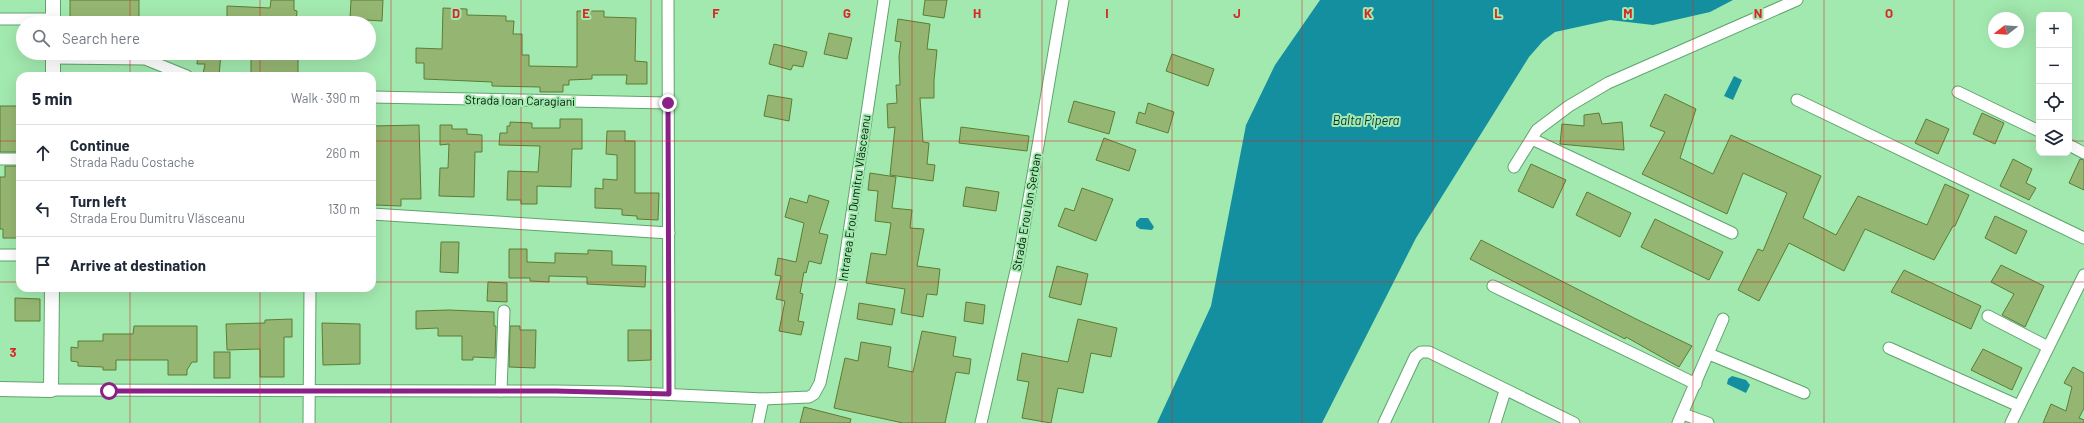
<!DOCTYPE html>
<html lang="en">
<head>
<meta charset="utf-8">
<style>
  :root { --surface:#fff; --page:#f6f6f7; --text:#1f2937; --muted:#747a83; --line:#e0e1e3 }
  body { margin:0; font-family:Barlow,sans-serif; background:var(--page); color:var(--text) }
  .controls { position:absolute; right:12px; top:12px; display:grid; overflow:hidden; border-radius:8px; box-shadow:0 4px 16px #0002 }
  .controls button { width:36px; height:36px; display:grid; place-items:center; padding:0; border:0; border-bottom:1px solid var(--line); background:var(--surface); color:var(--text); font:20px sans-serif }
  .compass { position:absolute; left:1988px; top:12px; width:36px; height:36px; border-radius:50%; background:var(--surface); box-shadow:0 4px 16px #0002; rotate:253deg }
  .stop { position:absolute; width:12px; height:12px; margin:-9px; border:3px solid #8a2187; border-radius:50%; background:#fff }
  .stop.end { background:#8a2187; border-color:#fff; box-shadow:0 1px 4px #0008 }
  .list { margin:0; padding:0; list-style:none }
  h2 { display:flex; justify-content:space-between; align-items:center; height:52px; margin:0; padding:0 16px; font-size:17px }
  h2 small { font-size:13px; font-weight:400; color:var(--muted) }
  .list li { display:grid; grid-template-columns:26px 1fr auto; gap:12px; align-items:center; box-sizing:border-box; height:56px; padding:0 16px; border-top:1px solid var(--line) }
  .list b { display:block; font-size:15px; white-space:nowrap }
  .list p { margin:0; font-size:13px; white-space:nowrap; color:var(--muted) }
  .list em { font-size:13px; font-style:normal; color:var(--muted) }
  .icon { flex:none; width:22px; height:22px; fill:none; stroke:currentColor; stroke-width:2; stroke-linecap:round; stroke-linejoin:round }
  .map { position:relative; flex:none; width:2084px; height:423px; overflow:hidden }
  .search { position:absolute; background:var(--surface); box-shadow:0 4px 16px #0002; left:16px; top:16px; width:360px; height:44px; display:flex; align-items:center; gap:10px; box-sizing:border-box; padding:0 14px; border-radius:22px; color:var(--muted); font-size:15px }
  .panel { position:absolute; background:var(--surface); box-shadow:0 4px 16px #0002; left:16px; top:72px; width:360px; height:220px; border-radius:12px }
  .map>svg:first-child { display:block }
  .water { fill:#148f9f }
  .building { fill:#95b672; stroke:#5c7c34 }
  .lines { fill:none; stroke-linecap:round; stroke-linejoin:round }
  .minor-casing { stroke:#5fa46d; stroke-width:13 }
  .tertiary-casing { stroke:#5fa46d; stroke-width:16 }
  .minor { stroke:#fff; stroke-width:11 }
  .tertiary { stroke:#fff; stroke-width:14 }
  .route { stroke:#8a2187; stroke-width:5 }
  .grid { fill:none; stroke:#d62828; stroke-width:1; stroke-opacity:0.55 }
  .labels { text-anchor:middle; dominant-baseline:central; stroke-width:4; stroke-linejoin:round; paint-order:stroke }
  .street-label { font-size:12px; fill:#001a06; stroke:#a2e9af }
  .water-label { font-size:13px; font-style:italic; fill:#00343b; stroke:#a2e9af }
  .grid-label { font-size:13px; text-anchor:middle; font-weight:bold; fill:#d62828; stroke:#a2e9af; stroke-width:4; stroke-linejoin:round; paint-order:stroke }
</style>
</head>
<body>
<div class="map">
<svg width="2084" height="423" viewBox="0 0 2084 423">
  <rect width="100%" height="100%" fill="#a2e9af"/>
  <!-- water -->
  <g class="water">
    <path d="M1320 0H1733L1710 12 1653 25 1610 20 1555 32 1543 41 1529 57 1416 238 1322 423H1157L1211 306 1246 125 1275 65Z"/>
    <path d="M1734 76 1742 80 1733 100 1724 96Z"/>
    <path d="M1140 218H1148L1154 227 1152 230 1140 229 1136 226V222Z"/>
    <path d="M1732 376 1746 380 1750 385 1746 393 1727 384 1728 379Z"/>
  </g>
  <!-- building -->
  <g class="building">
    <path d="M70 0H139V18H115V21L70 23Z"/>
    <path d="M271 0H294V10L297 11 296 23 255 21V23H227V6L270 8Z"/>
    <path d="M351 0H383L382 21 350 19Z"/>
    <path d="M925 0H947L944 18 923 15Z"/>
    <path d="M443 8 467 9V15L506 16V21H514L513 34H522V55H529V66L577 67V11H604V17L636 18 635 61 647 62V84H626L627 75H592V79L569 80V85H563V92H540V87L492 86V82L424 79V63H416V48L442 49Z"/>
    <path d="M898 19 930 24 927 49 937 50 934 80V98H920L923 142 929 143 927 164 935 165 933 181 890 175 895 127 888 128 887 104 897 103 896 85H900L899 56 901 42 895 41Z"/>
    <path d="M829 33 852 38 847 59 824 54Z"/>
    <path d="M774 44 807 52 803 67 793 65 791 70 769 64Z"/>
    <path d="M198 53H221L219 76 203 74 205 64H197Z"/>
    <path d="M251 53H298V76L251 75Z"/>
    <path d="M1172 54 1214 69 1208 86 1166 71Z"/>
    <path d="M1665 94 1696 109 1680 158 1713 174 1731 135 1821 176 1803 218 1836 235 1858 196 1927 225 1945 184 1969 195 1955 226H1953L1934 260 1865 229 1844 271 1789 243 1759 301 1738 290 1758 249 1763 251 1787 193 1743 173 1727 214 1642 174 1665 132 1650 126Z"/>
    <path d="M768 95 792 99 789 121 764 116Z"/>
    <path d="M1074 101 1115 112 1109 134 1068 122Z"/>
    <path d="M1148 103 1174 112 1168 133 1136 123 1139 112 1145 114Z"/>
    <rect x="0" y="106" width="20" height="46"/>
    <path d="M1599 113 1602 124 1622 122 1624 150 1560 144 1562 124 1584 126V115Z"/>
    <path d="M1982 113 2004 123 1995 144 1973 134Z"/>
    <path d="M560 119H582V149H572L571 187 537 186V204H521V200H507L508 171 538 172 540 146 499 145 500 133H507V126H510V122L532 123V128H560Z"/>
    <path d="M1926 119 1949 129 1938 154 1915 143Z"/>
    <path d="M419 125 421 199H401V206L374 205 372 126Z"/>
    <path d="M440 125H452V129H467V134L482 135V152H475L474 197 439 196 440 168H448L449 144 440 145Z"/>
    <path d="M961 127 1029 136 1027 151 959 143Z"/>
    <path d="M607 131H625V141H635V193H659L658 220 637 219V216L622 215V209L595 208V188L603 189V179L617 180V155L606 154Z"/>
    <path d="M1104 138 1136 150 1129 171 1096 160Z"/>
    <path d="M2013 159 2032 169 2026 183 2036 188 2029 200 2000 186Z"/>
    <path d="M2080 159 2084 160V190L2069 183Z"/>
    <path d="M1531 164 1566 180 1553 208 1518 191Z"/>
    <path d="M5 166H20V238H3V229H0V177H5Z"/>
    <path d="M870 173 896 177 892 208 912 210 910 228 924 229 917 266 940 269 937 295 927 294 923 317 901 313 905 289 866 283 871 253 886 255 891 223 875 221 878 191 868 190Z"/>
    <path d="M966 187 999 192 996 211 963 206Z"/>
    <path d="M1082 188 1113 199 1096 241 1058 226 1065 208 1074 211Z"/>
    <path d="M1587 192 1631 213 1620 237 1576 215Z"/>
    <path d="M809 195 829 201 819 233 828 235 821 264 809 261 806 273 804 272 800 293 803 294 798 321 804 322 801 335 779 331 785 301 776 299 781 276 775 275 778 258 796 262 804 223 785 217 790 198 807 203Z"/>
    <path d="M1995 216 2027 231 2016 254 1985 238Z"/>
    <path d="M1655 219 1723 252 1709 280 1641 247Z"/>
    <path d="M1481 240 1636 319 1692 346 1679 367 1626 337 1625 339 1470 259Z"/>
    <path d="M441 242H459L458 273 440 272Z"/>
    <path d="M509 249H527V262L555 263V253L588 254V250L612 251V265L646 266 645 287 587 284V277L549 276V282L530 281V278H509Z"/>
    <path d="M2001 265 2044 286 2025 327 2002 315 2014 294 1991 282Z"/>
    <path d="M1057 266 1088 274 1081 305 1049 297Z"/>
    <path d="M1904 270 1981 306 1971 329 1891 292Z"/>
    <path d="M488 282 507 283V302L487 301Z"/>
    <path d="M15 298 40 299V321H15Z"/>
    <path d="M966 302 985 305 983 324 964 321Z"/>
    <path d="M859 303 895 309 892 325 857 319Z"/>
    <path d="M449 310 494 312V326H496L495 358 473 357V360H462V336H438V328L416 329V311Z"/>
    <path d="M292 319V337H284V377H260V349L227 350 226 324 265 323V320Z"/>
    <path d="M1078 319 1117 328 1111 357 1091 353 1083 393 1058 388 1051 423 1022 418 1029 382 1017 380 1022 353 1068 362Z"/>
    <path d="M322 323 360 324V364L323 365Z"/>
    <path d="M134 326H197V362H192L187 370V375H168V360H116V370H103V367L78 366V362L71 361V347L78 348V341H103V334H133Z"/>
    <path d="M510 326H520V330H536L535 368 509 367Z"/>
    <path d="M628 330H651V360L628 361Z"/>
    <path d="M922 331 956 337 953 356 971 359 969 374 956 372 945 423H903L834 408 845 358 858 361 861 342 891 347 888 367 913 372Z"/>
    <path d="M1983 349 2022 368 2012 390 1971 370Z"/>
    <rect x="214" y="352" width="16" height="26"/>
    <path d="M2073 367 2084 373V408L2079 418 2084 420V423H2043L2051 404 2066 411 2072 387 2064 383Z"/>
    <path d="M804 407 851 419 850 423H800Z"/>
  </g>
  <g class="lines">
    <defs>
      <g id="minor">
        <path d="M668 0 669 394"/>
        <path d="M0 19H53"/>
        <path d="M53 58 145 59 187 76"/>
        <path d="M1958 92 2039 131"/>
        <path d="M372 97 668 103"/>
        <path d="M1797 100 2084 238"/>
        <path d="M1532 139 1732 233"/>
        <path d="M2069 145 2084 153"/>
        <path d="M0 159H20"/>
        <path d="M1514 167 1537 130 1569 106 1608 83 1797 0"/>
        <path d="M372 214 669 233"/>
        <path d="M0 255H20"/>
        <path d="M1493 286 1696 384"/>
        <path d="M1988 316 2048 347"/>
        <path d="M1889 348 2019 406"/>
        <path d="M1709 354 1804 393"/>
        <path d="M51 390 556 391 618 392 763 399 809 397 814 394 820 383 841 286 884 0"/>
        <path d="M501 391 504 311"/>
        <path d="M1683 414 1708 423"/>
        <path d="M309 423 310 288"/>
        <path d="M758 423 763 399"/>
        <path d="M981 423 1018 262 1063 0"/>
        <path d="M1384 423 1415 357 1421 352H1429L1574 423"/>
        <path d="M1495 423 1505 391"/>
        <path d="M1678 423 1723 319"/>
        <path d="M2011 423 2084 275"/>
      </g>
      <g id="tertiary">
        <path d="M53 23V0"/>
        <path d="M53 76V53"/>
        <path d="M0 389 51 390 52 288"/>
      </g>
    </defs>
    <!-- minor casing -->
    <use href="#minor" class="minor-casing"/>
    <!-- tertiary casing -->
    <use href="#tertiary" class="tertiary-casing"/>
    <!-- minor -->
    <use href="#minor" class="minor"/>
    <!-- tertiary -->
    <use href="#tertiary" class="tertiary"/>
  </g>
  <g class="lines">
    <!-- route -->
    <path class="route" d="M109 391H556L669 394 668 103"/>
  </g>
  <!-- grid -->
  <path class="grid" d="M130 0V23M260 0V23M391 0V423M521 0V423M651 0V423M782 0V423M912 0V423M1042 0V423M1172 0V423M1302 0V423M1433 0V423M1563 0V423M1693 0V423M1824 0V423M1954 0V423M130 53V76M260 53V76M0 141H20M372 141H2039M2069 141H2084M0 282H20M372 282H2084M130 288V423M260 288V423"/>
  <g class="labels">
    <!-- street labels -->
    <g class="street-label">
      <text transform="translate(520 100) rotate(1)">Strada Ioan Caragiani</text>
      <text transform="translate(854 198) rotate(-82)">Intrarea Erou Dumitru Vlăsceanu</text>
      <text transform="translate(1026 212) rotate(-80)">Strada Erou Ion Șerban</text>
    </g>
    <!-- water labels -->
    <g class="water-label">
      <text x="1366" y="120">Balta Pipera</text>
    </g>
  </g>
  <g class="grid-label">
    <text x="456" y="18">D</text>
    <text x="586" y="18">E</text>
    <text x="716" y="18">F</text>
    <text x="847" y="18">G</text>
    <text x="977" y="18">H</text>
    <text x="1107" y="18">I</text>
    <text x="1237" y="18">J</text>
    <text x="1368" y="18">K</text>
    <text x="1498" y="18">L</text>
    <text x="1628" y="18">M</text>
    <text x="1758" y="18">N</text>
    <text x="1889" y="18">O</text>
    <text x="13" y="357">3</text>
  </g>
</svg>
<div class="controls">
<button>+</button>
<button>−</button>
<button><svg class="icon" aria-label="locate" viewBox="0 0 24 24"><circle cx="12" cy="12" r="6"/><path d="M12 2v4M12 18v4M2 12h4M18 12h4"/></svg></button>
<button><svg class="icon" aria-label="layers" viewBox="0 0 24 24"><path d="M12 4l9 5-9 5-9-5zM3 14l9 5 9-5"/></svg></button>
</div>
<svg class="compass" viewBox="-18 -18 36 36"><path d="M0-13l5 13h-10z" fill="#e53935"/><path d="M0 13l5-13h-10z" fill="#747a83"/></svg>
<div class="stop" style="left:109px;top:391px"></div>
<div class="stop end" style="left:668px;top:103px"></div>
<div class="search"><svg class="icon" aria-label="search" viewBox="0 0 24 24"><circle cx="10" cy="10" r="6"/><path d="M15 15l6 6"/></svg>Search here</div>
<section class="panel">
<h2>5 min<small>Walk · 390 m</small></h2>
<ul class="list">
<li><svg class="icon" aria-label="ahead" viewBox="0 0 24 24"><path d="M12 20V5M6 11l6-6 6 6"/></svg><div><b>Continue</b><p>Strada Radu Costache</p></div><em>260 m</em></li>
<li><svg class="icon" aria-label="left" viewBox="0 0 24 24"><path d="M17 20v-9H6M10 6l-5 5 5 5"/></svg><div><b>Turn left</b><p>Strada Erou Dumitru Vlăsceanu</p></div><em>130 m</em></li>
<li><svg class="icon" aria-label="arrive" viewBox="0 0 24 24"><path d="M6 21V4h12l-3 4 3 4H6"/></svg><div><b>Arrive at destination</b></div></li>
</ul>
</section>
</div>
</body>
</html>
